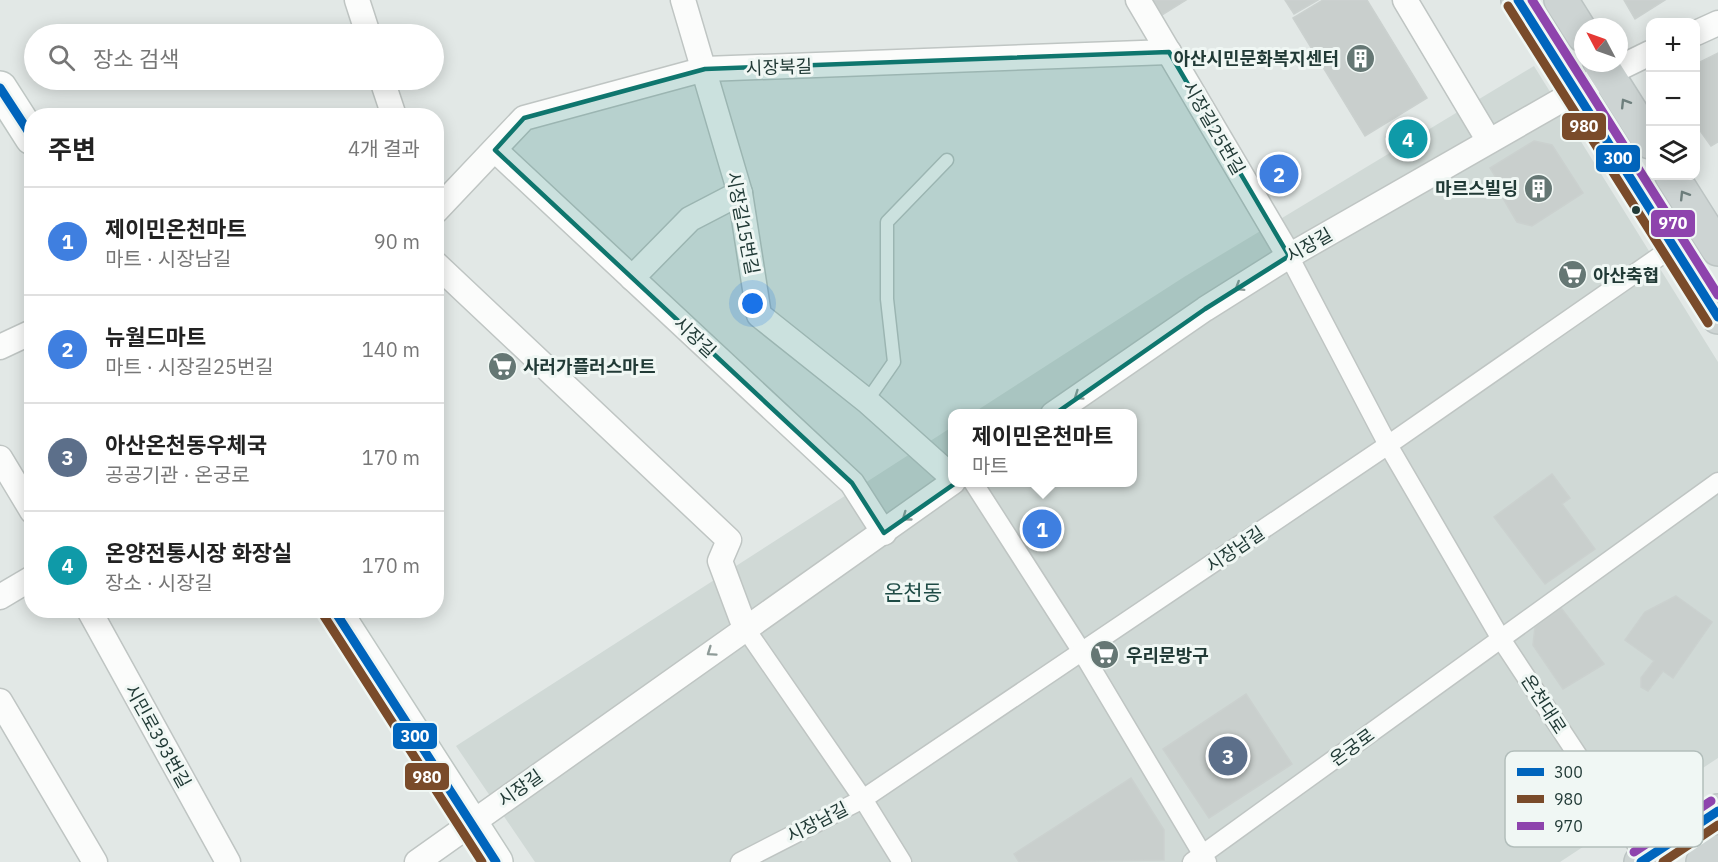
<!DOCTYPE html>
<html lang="ko">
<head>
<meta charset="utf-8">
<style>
  :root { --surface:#fff; --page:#f2f2f2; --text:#222; --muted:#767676; --line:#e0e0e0; --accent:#111827 }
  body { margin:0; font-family:"IBM Plex Sans","Noto Sans KR",sans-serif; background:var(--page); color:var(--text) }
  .controls { position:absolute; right:18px; top:18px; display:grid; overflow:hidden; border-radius:12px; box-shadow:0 3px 15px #0003 }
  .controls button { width:54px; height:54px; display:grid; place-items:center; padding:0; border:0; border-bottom:2px solid var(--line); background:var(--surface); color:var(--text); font:30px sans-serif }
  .compass { position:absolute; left:1574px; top:18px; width:54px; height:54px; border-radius:50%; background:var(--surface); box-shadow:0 3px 15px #0003; rotate:311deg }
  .you { position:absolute; left:753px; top:304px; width:21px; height:21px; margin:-15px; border:4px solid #fff; border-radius:50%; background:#1a73e8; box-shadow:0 0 0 9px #1a73e833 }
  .badge { display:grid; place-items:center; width:39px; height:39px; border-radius:50%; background:var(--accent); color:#fff; font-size:20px; font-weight:700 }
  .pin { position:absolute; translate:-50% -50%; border:3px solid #fff; box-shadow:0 2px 6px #0006 }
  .popup { position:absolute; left:948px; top:409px; width:189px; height:78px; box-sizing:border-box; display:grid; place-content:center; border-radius:12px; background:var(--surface); filter:drop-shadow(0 2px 4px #0005); font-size:20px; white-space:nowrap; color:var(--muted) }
  .popup b { font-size:22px; color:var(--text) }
  .popup::after { content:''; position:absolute; left:50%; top:100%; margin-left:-12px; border:12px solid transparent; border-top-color:var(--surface) }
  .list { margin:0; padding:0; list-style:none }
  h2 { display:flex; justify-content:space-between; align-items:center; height:78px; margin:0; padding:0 24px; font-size:26px }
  h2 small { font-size:20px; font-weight:400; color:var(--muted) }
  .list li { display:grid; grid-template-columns:39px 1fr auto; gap:18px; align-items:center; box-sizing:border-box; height:108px; padding:0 24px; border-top:2px solid var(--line) }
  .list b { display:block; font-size:22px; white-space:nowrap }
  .list p { margin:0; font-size:20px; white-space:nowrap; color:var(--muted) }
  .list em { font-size:20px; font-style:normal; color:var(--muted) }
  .icon { flex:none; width:33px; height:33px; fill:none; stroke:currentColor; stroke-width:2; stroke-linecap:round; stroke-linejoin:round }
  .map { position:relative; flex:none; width:1718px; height:862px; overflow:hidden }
  .search { position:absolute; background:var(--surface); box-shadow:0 3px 15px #0003; left:24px; top:24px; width:420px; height:66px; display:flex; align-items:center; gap:15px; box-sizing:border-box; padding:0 21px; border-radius:33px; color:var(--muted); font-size:22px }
  .panel { position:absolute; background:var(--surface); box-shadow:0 3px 15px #0003; left:24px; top:108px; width:420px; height:510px; border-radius:24px }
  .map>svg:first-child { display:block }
  .built { fill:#d0d9d6 }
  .building { fill:#c9cfcd; stroke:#cbd1cf; stroke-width:1.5 }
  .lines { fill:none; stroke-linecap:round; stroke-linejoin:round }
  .service-casing { stroke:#bfc5c3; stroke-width:15 }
  .pedestrian-casing { stroke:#bfc5c3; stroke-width:21 }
  .minor-casing { stroke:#bfc5c3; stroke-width:27 }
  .secondary-casing { stroke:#bec6c3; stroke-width:36 }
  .primary-casing { stroke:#bcc4c3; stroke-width:36 }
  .service { stroke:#fbfcfb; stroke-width:12 }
  .pedestrian { stroke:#fbfcfb; stroke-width:18 }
  .minor { stroke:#fbfcfb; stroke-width:24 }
  .secondary { stroke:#fbfcfb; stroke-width:33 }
  .primary { stroke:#cdd4d3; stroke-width:33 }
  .bus-1-casing { stroke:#f0f7f4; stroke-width:14 }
  .bus-2-casing { stroke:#f0f7f4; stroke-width:14 }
  .bus-3-casing { stroke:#f0f7f4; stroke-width:14 }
  .bus-1 { stroke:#0065bd; stroke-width:9 }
  .bus-2 { stroke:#7a4b2a; stroke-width:9 }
  .bus-3 { stroke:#8e44ad; stroke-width:9 }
  .oneway { stroke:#6e7f7d }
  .oneway2 { stroke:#8e9b98 }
  .marked { fill:#0f766e; fill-opacity:0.2; stroke:#0f766e; stroke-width:4.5; stroke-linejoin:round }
  .bus-dot { fill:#213a36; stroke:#f0f7f4; stroke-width:2 }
  .labels { text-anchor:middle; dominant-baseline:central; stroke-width:6; stroke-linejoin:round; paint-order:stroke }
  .poi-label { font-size:18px; font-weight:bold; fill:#213a36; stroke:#f0f7f4; text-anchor:start }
  .street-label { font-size:18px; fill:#213a36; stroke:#f0f7f4 }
  .quarter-label { font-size:21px; fill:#1e4b45; stroke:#f0f7f4 }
  .key { fill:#f0f7f4; stroke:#b2bebb; stroke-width:1.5 }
  .key-label { font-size:16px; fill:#213a36 }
  .line-badge { stroke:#f0f7f4; stroke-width:2 }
  .badge-label { font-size:16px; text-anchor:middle; font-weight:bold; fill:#fff }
</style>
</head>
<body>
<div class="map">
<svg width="1718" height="862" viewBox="0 0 1718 862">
  <rect width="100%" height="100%" fill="#e2e8e6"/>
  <!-- built -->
  <path class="built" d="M1534 66 1718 362V758L1560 862H535L456 746 952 427V482H1132V414L973 413 1184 277Z"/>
  <!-- building -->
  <g class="building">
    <path d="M1153 0H1186L1162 15Z"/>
    <path d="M1285 0H1318L1294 14Z"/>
    <path d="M1323 0H1367L1427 98 1365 136 1293 18Z"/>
    <path d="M1624 0H1665L1635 19Z"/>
    <path d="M1718 53V142L1711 146 1696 125V64Z"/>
    <path d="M1416 119 1429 141 1399 159 1386 137Z"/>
    <path d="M1534 141 1552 145 1583 193 1532 226 1517 222 1494 183 1498 181 1490 168Z"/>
    <path d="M1552 474 1570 498 1562 504 1595 549 1545 584 1494 517Z"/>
    <path d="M1676 596 1712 622 1673 678 1663 671 1648 691 1641 687V678L1654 661 1625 640 1645 612Z"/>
    <path d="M1561 608 1604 664 1563 689 1533 645 1535 627Z"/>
    <path d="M1246 694 1292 764 1209 818 1163 749Z"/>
    <path d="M1131 778 1164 830V860L1019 862 1014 854Z"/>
  </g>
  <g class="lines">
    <defs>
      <path id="service" d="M867 401 894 362 887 299V222L947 160"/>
      <g id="pedestrian">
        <path d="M1289 256 1388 445 1501 639 1646 859"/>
        <path d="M973 482 1082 652 1207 862"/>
        <path d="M745 628 863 799 902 862"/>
        <path d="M740 862 863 799 1388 445 1673 247"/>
        <path d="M1192 862 1718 482"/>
      </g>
      <g id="minor">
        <path d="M357 0 368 34"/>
        <path d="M683 0 740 193 759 315 867 401 952 477"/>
        <path d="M1138 0 1289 256"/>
        <path d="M1405 0 1489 141"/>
        <path d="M1696 33 1718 23"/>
        <path d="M382 80 394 116"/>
        <path d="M495 150 852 483 884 533"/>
        <path d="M436 211 524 118 705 69 1169 52"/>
        <path d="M436 264 729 540 720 561 745 628"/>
        <path d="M632 278 690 219 740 193"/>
        <path d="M0 347 32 332"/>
        <path d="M1053 414 1205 309 1289 256 1607 74 1650 53"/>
        <path d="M0 458 32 511"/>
        <path d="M0 597 32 578"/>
        <path d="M89 610 228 862"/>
        <path d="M0 701 95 862"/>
        <path d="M417 862 953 482"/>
      </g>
      <g id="secondary">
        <path d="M0 88 32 138"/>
        <path d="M334 610 496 862"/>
      </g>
      <g id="primary">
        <path d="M1518 0 1718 317"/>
        <path d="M1561 0 1583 35"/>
        <path d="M1600 63 1650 142"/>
        <path d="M1672 176 1718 249"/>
        <path d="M1641 862 1718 811"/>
        <path d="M1703 862 1718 852"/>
      </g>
    </defs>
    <!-- service casing -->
    <use href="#service" class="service-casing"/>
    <!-- pedestrian casing -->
    <use href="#pedestrian" class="pedestrian-casing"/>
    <!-- minor casing -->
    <use href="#minor" class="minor-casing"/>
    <!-- secondary casing -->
    <use href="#secondary" class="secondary-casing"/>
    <!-- primary casing -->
    <use href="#primary" class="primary-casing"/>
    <!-- service -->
    <use href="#service" class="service"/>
    <!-- pedestrian -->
    <use href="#pedestrian" class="pedestrian"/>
    <!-- minor -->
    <use href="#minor" class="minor"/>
    <!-- secondary -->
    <use href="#secondary" class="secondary"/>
    <!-- primary -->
    <use href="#primary" class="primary"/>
    <defs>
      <g id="bus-1">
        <path d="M1518 0 1718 317"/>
        <path d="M0 88 32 137"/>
        <path d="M334 610 496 862"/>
        <path d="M1641 862 1718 811"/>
      </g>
      <g id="bus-2">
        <path d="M1508 6 1708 323"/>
        <path d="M324 616 482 862"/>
        <path d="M1663 862 1718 825"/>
      </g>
      <g id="bus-3">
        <path d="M1532 0 1718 295"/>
        <path d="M1634 852 1711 801"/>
      </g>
    </defs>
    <!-- bus-1 casing -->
    <use href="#bus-1" class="bus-1-casing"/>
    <!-- bus-2 casing -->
    <use href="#bus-2" class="bus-2-casing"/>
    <!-- bus-3 casing -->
    <use href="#bus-3" class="bus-3-casing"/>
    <!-- bus-1 -->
    <use href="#bus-1" class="bus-1"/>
    <!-- bus-2 -->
    <use href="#bus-2" class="bus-2"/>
    <!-- bus-3 -->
    <use href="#bus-3" class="bus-3"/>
  </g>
  <!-- one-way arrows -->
  <defs><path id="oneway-chevron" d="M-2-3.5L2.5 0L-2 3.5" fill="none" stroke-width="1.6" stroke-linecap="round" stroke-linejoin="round" transform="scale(1.5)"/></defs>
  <g class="oneway">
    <use href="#oneway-chevron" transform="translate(1625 103) rotate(-122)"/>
    <use href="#oneway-chevron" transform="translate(1684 195) rotate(-122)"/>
  </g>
  <g class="oneway2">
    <use href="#oneway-chevron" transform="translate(1239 287) rotate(148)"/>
    <use href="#oneway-chevron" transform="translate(1078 396) rotate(145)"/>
    <use href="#oneway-chevron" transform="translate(906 517) rotate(144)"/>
    <use href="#oneway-chevron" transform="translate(711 652) rotate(145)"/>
  </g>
  <!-- marked area -->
  <path class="marked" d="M1169 52 1289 256 1205 309 884 533 852 483 495 150 524 118 705 69Z"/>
  <!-- icons -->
  <defs>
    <symbol id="building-disc" viewBox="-11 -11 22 22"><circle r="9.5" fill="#657774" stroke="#f0f7f4"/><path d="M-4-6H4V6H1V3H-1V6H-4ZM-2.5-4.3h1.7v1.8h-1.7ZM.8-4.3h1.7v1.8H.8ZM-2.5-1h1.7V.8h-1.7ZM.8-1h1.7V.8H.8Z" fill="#fff"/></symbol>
    <symbol id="supermarket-disc" viewBox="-11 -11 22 22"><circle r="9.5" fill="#657774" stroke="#f0f7f4"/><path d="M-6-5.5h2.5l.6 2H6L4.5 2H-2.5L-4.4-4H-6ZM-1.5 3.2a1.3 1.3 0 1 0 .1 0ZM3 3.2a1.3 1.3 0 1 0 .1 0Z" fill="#fff"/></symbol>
  </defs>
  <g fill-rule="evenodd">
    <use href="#building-disc" x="1344" y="42" width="33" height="33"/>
    <use href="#building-disc" x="1522" y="172" width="33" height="33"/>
    <use href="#supermarket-disc" x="1556" y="258" width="33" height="33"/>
    <use href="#supermarket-disc" x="486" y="350" width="33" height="33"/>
    <use href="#supermarket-disc" x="1088" y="638" width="33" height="33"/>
  </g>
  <!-- markers -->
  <circle class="bus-dot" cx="1636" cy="210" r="5"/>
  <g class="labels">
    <!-- poi labels -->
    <g class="poi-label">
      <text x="1339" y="58" text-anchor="end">아산시민문화복지센터</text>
      <text x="1518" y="188" text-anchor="end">마르스빌딩</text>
      <text x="1593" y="275">아산축협</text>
      <text x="523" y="366">사러가플러스마트</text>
      <text x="1126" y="655">우리문방구</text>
    </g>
    <!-- street labels -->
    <g class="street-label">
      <text transform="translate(779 67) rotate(-2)">시장북길</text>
      <text transform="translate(1214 128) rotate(60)">시장길25번길</text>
      <text transform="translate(743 223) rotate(79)">시장길15번길</text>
      <text transform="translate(1309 245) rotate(-30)">시장길</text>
      <text transform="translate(695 337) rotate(43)">시장길</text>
      <text transform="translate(1235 549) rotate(-34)">시장남길</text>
      <text transform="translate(1544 704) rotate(57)">온천대로</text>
      <text transform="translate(158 736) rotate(61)">시민로393번길</text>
      <text transform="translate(1352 747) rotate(-36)">온궁로</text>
      <text transform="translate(520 788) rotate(-35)">시장길</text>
      <text transform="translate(817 822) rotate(-27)">시장남길</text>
    </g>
    <!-- quarter labels -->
    <g class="quarter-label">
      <text x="913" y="592">온천동</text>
    </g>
  </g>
  <!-- legend -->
  <rect x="1505" y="751" width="198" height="96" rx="9" class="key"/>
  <rect x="1517" y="768" width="27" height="8" fill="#0065bd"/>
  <rect x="1517" y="795" width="27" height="8" fill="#7a4b2a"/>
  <rect x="1517" y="822" width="27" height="8" fill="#8e44ad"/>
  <g class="key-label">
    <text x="1554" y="778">300</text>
    <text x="1554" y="805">980</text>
    <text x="1554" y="832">970</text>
  </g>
  <g class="line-badge">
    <rect x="1561" y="112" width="46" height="29" rx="6" fill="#7a4b2a"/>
    <rect x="1595" y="144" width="46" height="29" rx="6" fill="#0065bd"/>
    <rect x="1650" y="209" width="46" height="29" rx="6" fill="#8e44ad"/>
    <rect x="392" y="722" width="46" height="28" rx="6" fill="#0065bd"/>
    <rect x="404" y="762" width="46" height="29" rx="6" fill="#7a4b2a"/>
  </g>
  <g class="badge-label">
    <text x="1584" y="132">980</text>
    <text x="1618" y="164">300</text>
    <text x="1673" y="229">970</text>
    <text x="415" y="742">300</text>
    <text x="427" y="783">980</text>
  </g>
</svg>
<div class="controls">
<button>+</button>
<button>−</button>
<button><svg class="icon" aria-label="layers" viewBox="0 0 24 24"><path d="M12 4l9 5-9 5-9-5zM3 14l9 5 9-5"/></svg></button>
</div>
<svg class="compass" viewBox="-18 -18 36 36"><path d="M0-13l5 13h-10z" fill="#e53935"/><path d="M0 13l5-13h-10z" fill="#767676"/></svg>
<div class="you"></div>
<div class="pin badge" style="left:1042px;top:529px;background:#3f7fe0">1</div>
<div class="popup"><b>제이민온천마트</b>마트</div>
<div class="pin badge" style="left:1279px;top:174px;background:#3f7fe0">2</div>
<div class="pin badge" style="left:1228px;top:756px;background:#5c6f8a">3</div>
<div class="pin badge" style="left:1408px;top:139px;background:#0f9aa8">4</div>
<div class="search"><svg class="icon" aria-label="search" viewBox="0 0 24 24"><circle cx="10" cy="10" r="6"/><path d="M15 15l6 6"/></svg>장소 검색</div>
<section class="panel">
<h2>주변<small>4개 결과</small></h2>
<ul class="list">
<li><span class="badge" style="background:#3f7fe0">1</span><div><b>제이민온천마트</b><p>마트 · 시장남길</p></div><em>90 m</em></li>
<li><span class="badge" style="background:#3f7fe0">2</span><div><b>뉴월드마트</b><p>마트 · 시장길25번길</p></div><em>140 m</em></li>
<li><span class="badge" style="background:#5c6f8a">3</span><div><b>아산온천동우체국</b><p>공공기관 · 온궁로</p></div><em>170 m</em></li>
<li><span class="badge" style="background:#0f9aa8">4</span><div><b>온양전통시장 화장실</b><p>장소 · 시장길</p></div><em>170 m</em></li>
</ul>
</section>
</div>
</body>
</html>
